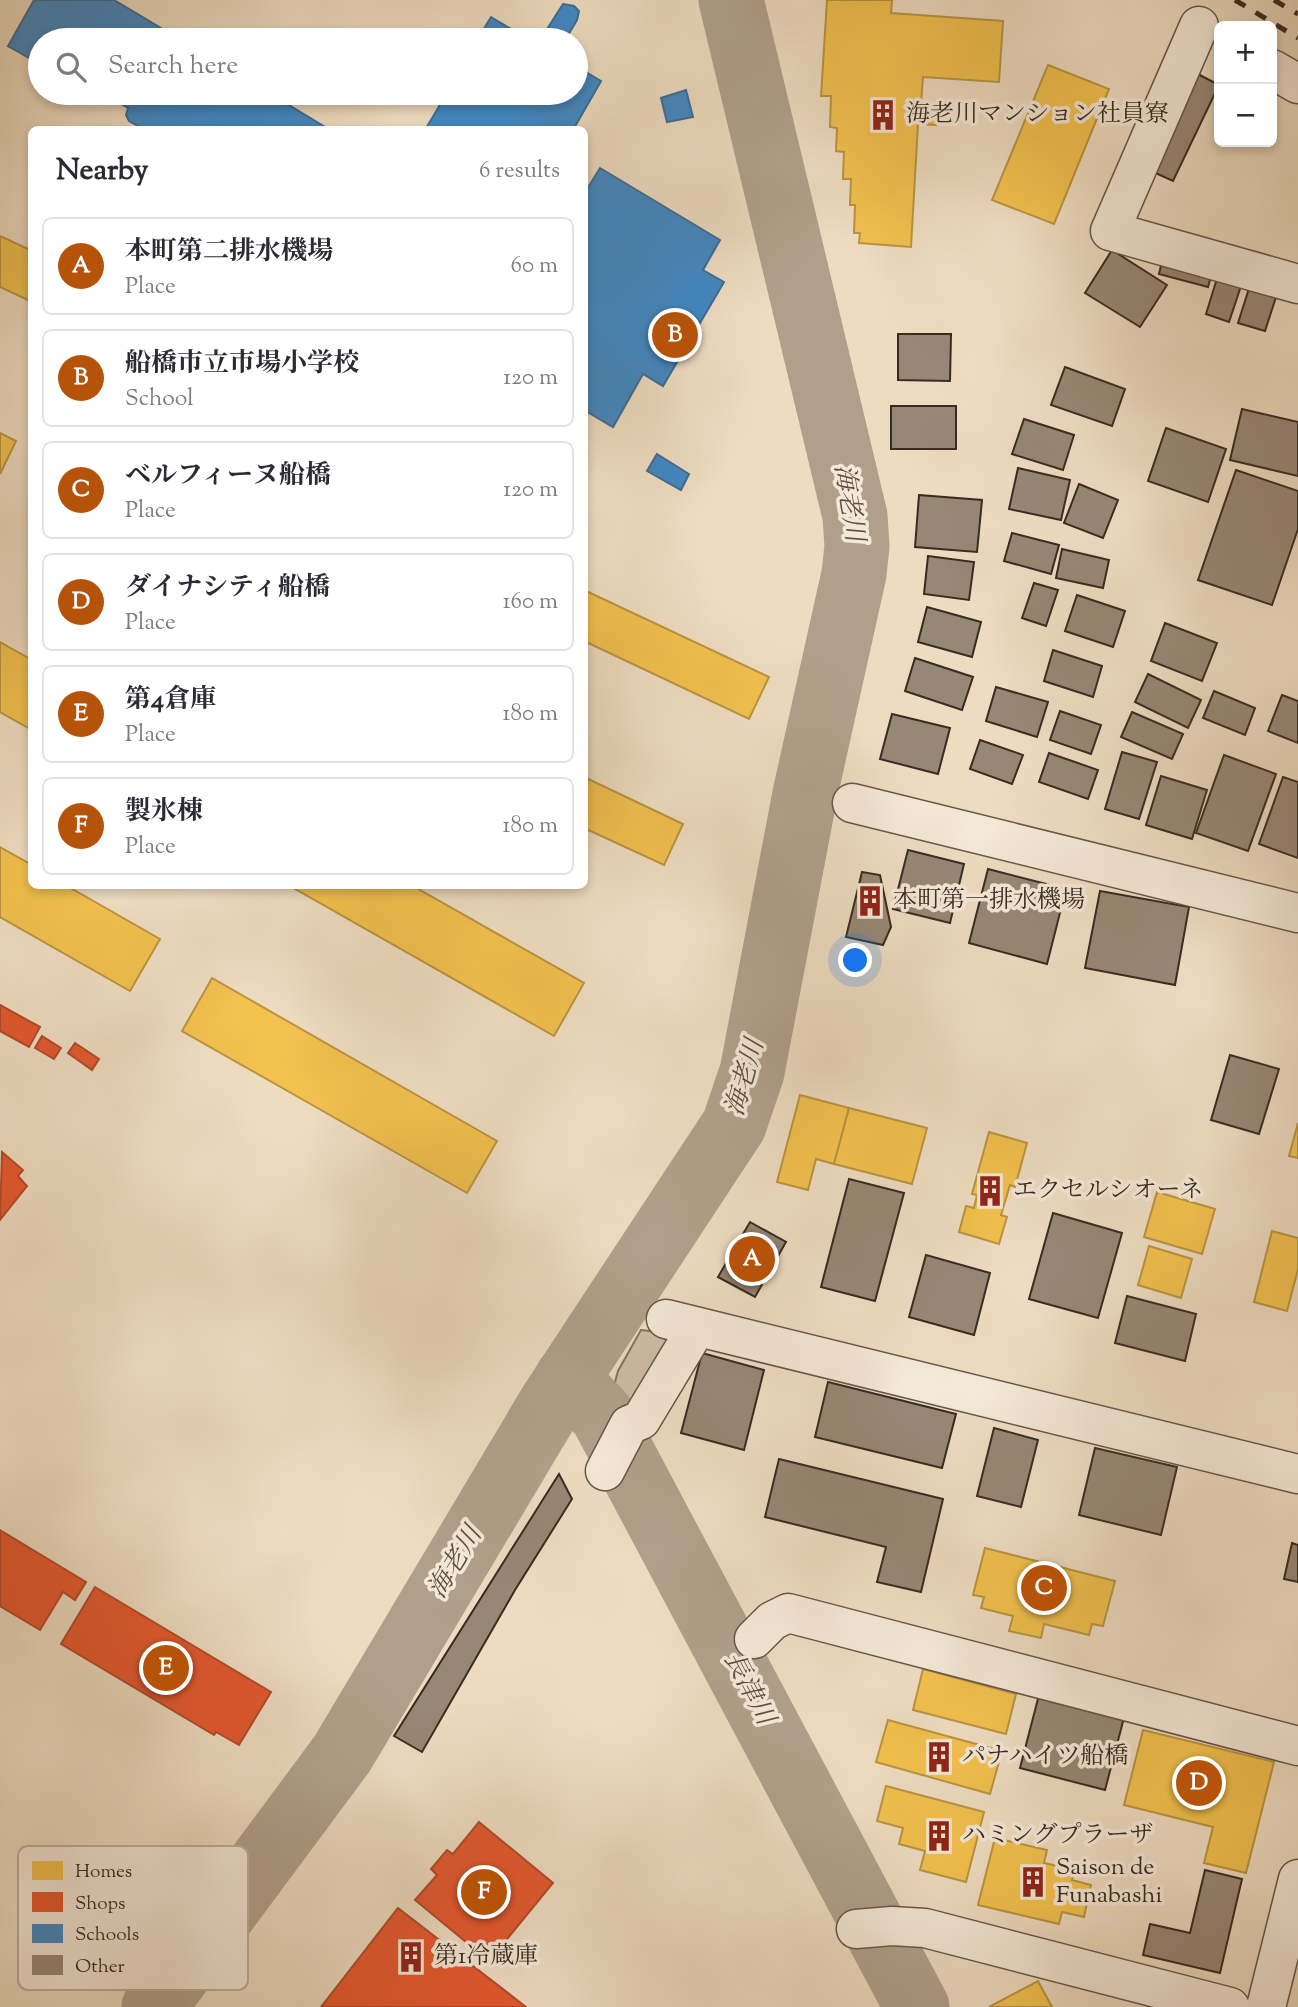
<!DOCTYPE html>
<html lang="en">
<head>
<meta charset="utf-8">
<style>
  :root { --surface:#fff; --page:#f7f7f7; --text:#2b2b33; --muted:#7c7c81; --line:#e1e1e2; --accent:#b45309 }
  body { margin:0; font-family:"Sorts Mill Goudy","Noto Serif JP",serif; background:var(--page); color:var(--text) }
  .controls { position:absolute; right:21px; top:21px; display:grid; overflow:hidden; border-radius:10px; box-shadow:0 4px 10px #0003 }
  .controls button { width:63px; height:63px; display:grid; place-items:center; padding:0; border:0; border-bottom:2px solid var(--line); background:var(--surface); color:var(--text); font:35px sans-serif }
  .you { position:absolute; left:856px; top:961px; width:24px; height:24px; margin:-18px; border:5px solid #fff; border-radius:50%; background:#1a73e8; box-shadow:0 0 0 10px #1a73e833 }
  .badge { display:grid; place-items:center; width:46px; height:46px; border-radius:50%; background:var(--accent); color:#fff; font-size:23px; font-weight:700 }
  .pin { position:absolute; translate:-50% -50%; border:4px solid #fff; box-shadow:0 2px 7px #0006 }
  .list { margin:0; padding:0; list-style:none }
  h2 { display:flex; justify-content:space-between; align-items:center; height:91px; margin:0; padding:0 28px; font-size:30px }
  h2 small { font-size:23px; font-weight:400; color:var(--muted) }
  .list li { display:grid; grid-template-columns:46px 1fr auto; gap:21px; align-items:center; box-sizing:border-box; height:98px; margin:0 14px 14px; padding:0 14px; border:2px solid var(--line); border-radius:10px }
  .list b { display:block; font-size:26px; white-space:nowrap }
  .list p { margin:0; font-size:23px; white-space:nowrap; color:var(--muted) }
  .list em { font-size:23px; font-style:normal; color:var(--muted) }
  .icon { flex:none; width:38px; height:38px; fill:none; stroke:currentColor; stroke-width:2; stroke-linecap:round; stroke-linejoin:round }
  .map { position:relative; flex:none; width:1298px; height:2007px; overflow:hidden }
  .search { position:absolute; background:var(--surface); box-shadow:0 4px 10px #0003; left:28px; top:28px; width:560px; height:77px; display:flex; align-items:center; gap:18px; box-sizing:border-box; padding:0 24px; border-radius:38px; color:var(--muted); font-size:26px }
  .panel { position:absolute; background:var(--surface); box-shadow:0 4px 10px #0003; left:28px; top:126px; width:560px; height:763px; border-radius:10px }
  .map>svg:first-child { display:block }
  .green { fill:#cfbea6; stroke:#847464; stroke-width:2 }
  .homes { fill:#f2c14e; stroke:#ba9441; stroke-width:2 }
  .shops { fill:#e4572e; stroke:#b04a2b; stroke-width:2 }
  .schools { fill:#3f88c5; stroke:#3d6c94; stroke-width:2 }
  .lines { fill:none; stroke-linecap:round; stroke-linejoin:round }
  .river { stroke:#b0a08b; stroke-width:65 }
  .building { fill:#978775; stroke:#382b23; stroke-width:2 }
  .minor-casing { stroke:#66574a; stroke-width:41 }
  .minor { stroke:#f4e8d7; stroke-width:38 }
  .rail { stroke:#382b23; stroke-width:5; stroke-dasharray:12 12; stroke-linecap:butt }
  .labels { text-anchor:middle; dominant-baseline:central; stroke-width:7; stroke-linejoin:round; paint-order:stroke }
  .poi-label { font-size:24px; fill:#382b23; stroke:#f4e8d7; text-anchor:start }
  .water-label { font-size:26px; font-style:italic; fill:#5c4e42; stroke:#f4e8d7 }
  .key { fill:#f4e8d7; stroke:#bcafa1; stroke-width:2 }
  .key-label { font-size:19px; fill:#382b23 }
</style>
</head>
<body>
<div class="map">
<svg width="1298" height="2007" viewBox="0 0 1298 2007">
  <rect width="100%" height="100%" fill="#eedcc1"/>
  <filter id="stains"><feTurbulence type="fractalNoise" baseFrequency=".00286" numOctaves="4"/><feColorMatrix values="0 0 0 0 .2 0 0 0 0 .09 0 0 0 0 .02 0 0 0 .5 -.17"/></filter>
  <radialGradient id="worn" r=".72"><stop offset=".6" stop-color="#630" stop-opacity="0"/><stop offset="1" stop-color="#630" stop-opacity=".3"/></radialGradient>
  <!-- green -->
  <path class="green" d="M641 1330 658 1332 675 1344 643 1398 620 1407 612 1393 618 1371Z"/>
  <!-- homes -->
  <g class="homes">
    <path d="M827 0H892L891 13 1003 21 999 82 923 77 921 104 937 105 936 125 918 124 911 247 859 243 860 233H854L855 205H850L851 179H843L844 152 836 151 837 128 830 127 831 96H821Z"/>
    <path d="M1048 65 1109 89 1054 224 992 200Z"/>
    <path d="M0 236 32 251V302L0 287Z"/>
    <path d="M0 433 16 441 0 474Z"/>
    <path d="M584 590 769 677 749 719 584 641Z"/>
    <path d="M0 642 32 660V730L0 712Z"/>
    <path d="M584 777 683 824 664 865 584 828Z"/>
    <path d="M0 847 32 865V886H67L160 939 130 991 0 917Z"/>
    <path d="M290 886H413L584 983 554 1036Z"/>
    <path d="M212 978 497 1141 467 1193 182 1031Z"/>
    <path d="M800 1095 849 1108 834 1164 816 1159 808 1190 777 1182Z"/>
    <path d="M849 1108 927 1128 912 1184 834 1164Z"/>
    <path d="M1298 1123V1158L1289 1156Z"/>
    <path d="M989 1132 1027 1143 1015 1187 1010 1185 1001 1215 1007 1217 999 1244 959 1232 966 1206 974 1208 977 1195 972 1194Z"/>
    <path d="M1157 1192 1215 1209 1202 1254 1144 1237Z"/>
    <path d="M1272 1231 1298 1238V1269L1287 1311 1254 1302Z"/>
    <path d="M1149 1246 1192 1259 1181 1298 1138 1285Z"/>
    <path d="M985 1548 1115 1581 1103 1626 1092 1624 1089 1635 1044 1624 1041 1638 1009 1631 1013 1616 981 1608 984 1597 973 1595Z"/>
    <path d="M923 1669 1016 1694 1006 1734 913 1710Z"/>
    <path d="M888 1720 1002 1751 990 1794 876 1762Z"/>
    <path d="M1143 1730 1274 1762 1246 1873 1204 1863 1213 1827 1124 1805Z"/>
    <path d="M886 1786 984 1812 966 1882 920 1870 925 1851 899 1844 903 1828 877 1821Z"/>
    <path d="M995 1838 1047 1850 1044 1863 1075 1870 1072 1880 1091 1885 1084 1917 1062 1912 1059 1924 978 1905Z"/>
    <path d="M1038 1981 1052 2007H989Z"/>
  </g>
  <!-- shops -->
  <g class="shops">
    <path d="M0 1005 40 1027 29 1047 0 1031Z"/>
    <path d="M42 1036 61 1048 54 1059 35 1048Z"/>
    <path d="M75 1043 99 1059 92 1070 68 1053Z"/>
    <path d="M2 1152 23 1170 18 1176 27 1186 0 1220Z"/>
    <path d="M0 1530 86 1582 75 1600 63 1592 40 1630 0 1606Z"/>
    <path d="M95 1587 271 1692 239 1745 216 1732 214 1735 61 1644Z"/>
    <path d="M479 1822 553 1883 489 1961 415 1900 437 1875 431 1869 447 1850 453 1854Z"/>
    <path d="M398 1908 526 2007H321Z"/>
  </g>
  <!-- schools -->
  <g class="schools">
    <path d="M34 0H114L181 40H40V64L8 46Z"/>
    <path d="M563 4 574 6 579 11 577 20 565 40H540Z"/>
    <path d="M491 17 529 40H477Z"/>
    <path d="M576 66 601 81 573 130H425L447 93H576Z"/>
    <path d="M686 90 693 117 667 122 661 98Z"/>
    <path d="M102 93H269L330 130H145L129 121 126 115 128 108Z"/>
    <path d="M600 168 720 240 703 270 724 282 663 386 643 374 613 427 584 410V194Z"/>
    <path d="M657 454 689 474 681 490 647 471Z"/>
  </g>
  <g class="lines">
    <!-- river -->
    <g class="river">
      <path d="M567 1378 602 1415 917 2007"/>
      <path d="M154 2007 342 1754 553 1400 734 1125 752 1072 805 794 854 574 857 546 855 516 731 0"/>
    </g>
  </g>
  <!-- building -->
  <g class="building">
    <path d="M1192 71 1219 85 1173 181 1151 171Z"/>
    <path d="M1112 250 1167 285 1140 327 1085 293Z"/>
    <path d="M1164 253 1214 266 1208 287 1159 274Z"/>
    <path d="M1219 272 1243 280 1229 322 1206 314Z"/>
    <path d="M1251 282 1278 291 1265 331 1238 323Z"/>
    <path d="M898 334H951L950 381 898 380Z"/>
    <path d="M1065 367 1125 389 1112 426 1051 405Z"/>
    <rect x="891" y="406" width="65" height="43"/>
    <path d="M1242 409 1298 422V476L1230 460Z"/>
    <path d="M1024 419 1074 435 1063 470 1012 454Z"/>
    <path d="M1166 428 1226 449 1208 502 1148 481Z"/>
    <path d="M1018 468 1070 480 1061 520 1009 509Z"/>
    <path d="M1236 470 1298 491V529L1272 605 1198 580Z"/>
    <path d="M1079 484 1118 500 1103 538 1064 523Z"/>
    <path d="M919 495 982 500 977 552 915 547Z"/>
    <path d="M1012 533 1059 545 1051 574 1004 561Z"/>
    <path d="M1062 549 1109 560 1103 588 1056 578Z"/>
    <path d="M928 556 974 562 969 600 924 594Z"/>
    <path d="M1034 583 1058 590 1046 626 1022 618Z"/>
    <path d="M1077 595 1125 611 1113 647 1065 631Z"/>
    <path d="M927 607 981 622 972 657 918 642Z"/>
    <path d="M1165 623 1217 643 1202 681 1151 661Z"/>
    <path d="M1053 650 1102 666 1093 697 1044 681Z"/>
    <path d="M915 658 973 677 962 710 905 691Z"/>
    <path d="M1148 674 1201 700 1188 728 1135 702Z"/>
    <path d="M996 687 1048 702 1037 737 986 721Z"/>
    <path d="M1214 691 1255 708 1245 735 1203 718Z"/>
    <path d="M1282 695 1298 701V743L1268 731Z"/>
    <path d="M1060 711 1101 725 1091 754 1050 740Z"/>
    <path d="M1132 712 1183 734 1172 759 1121 737Z"/>
    <path d="M892 714 950 728 938 774 880 759Z"/>
    <path d="M980 740 1023 755 1012 784 970 769Z"/>
    <path d="M1122 752 1157 762 1139 819 1105 809Z"/>
    <path d="M1049 753 1098 770 1088 799 1039 782Z"/>
    <path d="M1224 755 1276 774 1248 851 1196 833Z"/>
    <path d="M1161 776 1207 790 1192 839 1146 825Z"/>
    <path d="M1283 777 1298 782V858L1259 844Z"/>
    <path d="M908 850 964 864 950 923 893 909Z"/>
    <path d="M988 869 1066 889 1047 964 969 943Z"/>
    <path d="M862 872 880 875 891 927 883 945 846 937Z"/>
    <path d="M1100 891 1189 907 1175 985 1085 968Z"/>
    <path d="M1230 1055 1279 1069 1259 1134 1211 1120Z"/>
    <path d="M849 1179 904 1193 875 1301 821 1287Z"/>
    <path d="M1053 1213 1122 1233 1098 1318 1029 1299Z"/>
    <path d="M750 1222 786 1242 755 1297 718 1277Z"/>
    <path d="M926 1255 990 1273 974 1335 909 1317Z"/>
    <path d="M1127 1296 1196 1314 1185 1361 1115 1343Z"/>
    <path d="M702 1353 764 1370 744 1450 681 1433Z"/>
    <path d="M828 1382 956 1414 942 1468 815 1437Z"/>
    <path d="M994 1428 1038 1440 1021 1507 977 1496Z"/>
    <path d="M1095 1448 1177 1467 1161 1535 1079 1515Z"/>
    <path d="M779 1459 943 1499 921 1592 877 1582 886 1547 765 1517Z"/>
    <path d="M559 1474 572 1499 515 1590 422 1752 394 1736Z"/>
    <path d="M1292 1543 1298 1545V1582L1284 1579Z"/>
    <path d="M1040 1691 1125 1714 1105 1790 1020 1768Z"/>
    <path d="M1205 1870 1242 1879 1220 1973 1143 1955 1150 1924 1190 1933Z"/>
  </g>
  <g class="lines">
    <defs>
      <g id="minor">
        <path d="M1199 26 1110 231 1298 284"/>
        <path d="M1272 69 1298 84"/>
        <path d="M852 803 1298 913"/>
        <path d="M666 1319 1298 1474"/>
        <path d="M605 1471 629 1425 641 1420 697 1327"/>
        <path d="M754 1639 772 1621 788 1613 1298 1746"/>
        <path d="M856 1929 892 1926 925 1928 1230 2007"/>
        <path d="M1266 2007 1298 1879"/>
      </g>
    </defs>
    <!-- minor casing -->
    <use href="#minor" class="minor-casing"/>
    <!-- minor -->
    <use href="#minor" class="minor"/>
    <!-- rail -->
    <g class="rail">
      <path d="M1235 0 1298 38"/>
      <path d="M1274 0 1298 14"/>
    </g>
  </g>
  <!-- icons -->
  <defs>
    <symbol id="building-bare" viewBox="-9 -9 18 18"><path d="M-4-6H4V6H1V3H-1V6H-4ZM-2.5-4.3h1.7v1.8h-1.7ZM.8-4.3h1.7v1.8H.8ZM-2.5-1h1.7V.8h-1.7ZM.8-1h1.7V.8H.8Z" fill="#8f2418" stroke="#f4e8d7" stroke-width="2.5" paint-order="stroke"/></symbol>
  </defs>
  <g fill-rule="evenodd">
    <use href="#building-bare" x="861" y="93" width="44" height="44"/>
    <use href="#building-bare" x="848" y="879" width="44" height="44"/>
    <use href="#building-bare" x="968" y="1169" width="44" height="44"/>
    <use href="#building-bare" x="917" y="1735" width="44" height="44"/>
    <use href="#building-bare" x="917" y="1814" width="44" height="44"/>
    <use href="#building-bare" x="1011" y="1860" width="44" height="44"/>
    <use href="#building-bare" x="389" y="1935" width="44" height="44"/>
  </g>
  <g class="labels">
    <!-- poi labels -->
    <g class="poi-label">
      <text x="906" y="115">海老川マンション社員寮</text>
      <text x="893" y="901">本町第一排水機場</text>
      <text x="1013" y="1191">エクセルシオーネ</text>
      <text x="962" y="1757">パナハイツ船橋</text>
      <text x="962" y="1836">ハミングプラーザ</text>
      <text x="1056" y="1868">Saison de<tspan x="1056" dy="28">Funabashi</tspan></text>
      <text x="434" y="1957">第1冷蔵庫</text>
    </g>
    <!-- water labels -->
    <g class="water-label">
      <text transform="translate(848 503) rotate(81)">海老川</text>
      <text transform="translate(746 1078) rotate(-74)">海老川</text>
      <text transform="translate(456 1563) rotate(-59)">海老川</text>
      <text transform="translate(748 1689) rotate(62)">長津川</text>
    </g>
  </g>
  <!-- legend -->
  <rect x="18" y="1846" width="230" height="144" rx="10" class="key"/>
  <rect x="32" y="1861" width="31" height="19" fill="#f2c14e"/>
  <rect x="32" y="1892" width="31" height="20" fill="#e4572e"/>
  <rect x="32" y="1924" width="31" height="19" fill="#3f88c5"/>
  <rect x="32" y="1955" width="31" height="20" fill="#978775"/>
  <g class="key-label">
    <text x="75" y="1877">Homes</text>
    <text x="75" y="1909">Shops</text>
    <text x="75" y="1940">Schools</text>
    <text x="75" y="1972">Other</text>
  </g>
  <rect width="100%" height="100%" filter="url(#stains)"/>
  <rect width="100%" height="100%" fill="url(#worn)"/>
</svg>
<div class="controls">
<button>+</button>
<button>−</button>
</div>
<div class="you"></div>
<div class="pin badge" style="left:752px;top:1259px">A</div>
<div class="pin badge" style="left:675px;top:335px">B</div>
<div class="pin badge" style="left:1044px;top:1588px">C</div>
<div class="pin badge" style="left:1199px;top:1783px">D</div>
<div class="pin badge" style="left:166px;top:1668px">E</div>
<div class="pin badge" style="left:484px;top:1892px">F</div>
<div class="search"><svg class="icon" aria-label="search" viewBox="0 0 24 24"><circle cx="10" cy="10" r="6"/><path d="M15 15l6 6"/></svg>Search here</div>
<section class="panel">
<h2>Nearby<small>6 results</small></h2>
<ul class="list">
<li><span class="badge">A</span><div><b>本町第二排水機場</b><p>Place</p></div><em>60 m</em></li>
<li><span class="badge">B</span><div><b>船橋市立市場小学校</b><p>School</p></div><em>120 m</em></li>
<li><span class="badge">C</span><div><b>ベルフィーヌ船橋</b><p>Place</p></div><em>120 m</em></li>
<li><span class="badge">D</span><div><b>ダイナシティ船橋</b><p>Place</p></div><em>160 m</em></li>
<li><span class="badge">E</span><div><b>第4倉庫</b><p>Place</p></div><em>180 m</em></li>
<li><span class="badge">F</span><div><b>製氷棟</b><p>Place</p></div><em>180 m</em></li>
</ul>
</section>
</div>
</body>
</html>
